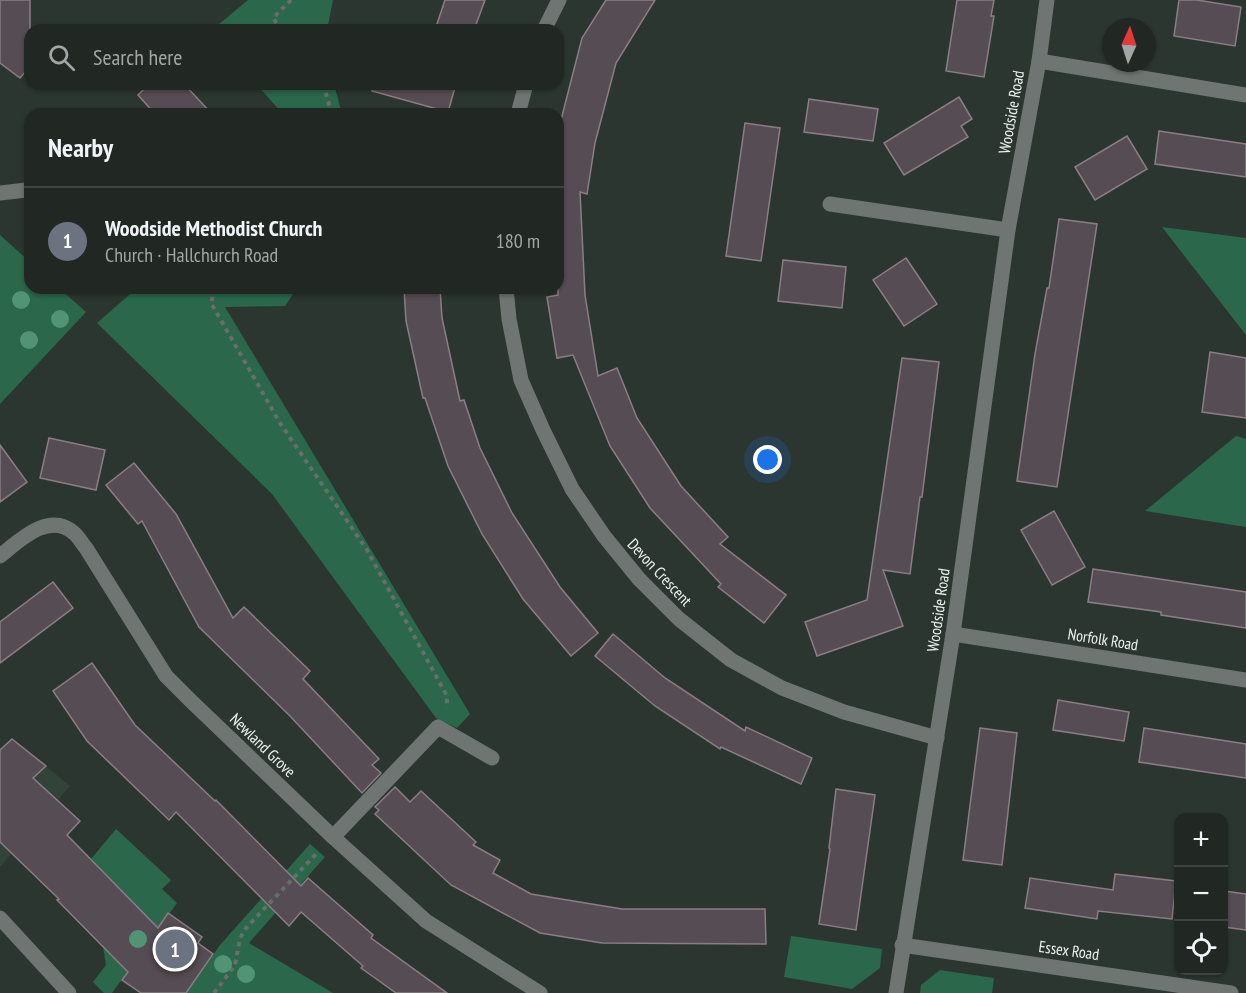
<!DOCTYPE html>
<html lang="en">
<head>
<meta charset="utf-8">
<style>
  :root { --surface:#212824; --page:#29302c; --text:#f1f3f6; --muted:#a2a6a6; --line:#3e4441; --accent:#f391d5 }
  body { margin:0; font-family:"PT Sans Narrow",sans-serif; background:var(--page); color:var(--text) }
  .controls { position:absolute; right:18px; bottom:18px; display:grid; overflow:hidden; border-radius:12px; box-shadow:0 2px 4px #0004 }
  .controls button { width:54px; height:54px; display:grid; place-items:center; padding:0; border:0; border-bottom:2px solid var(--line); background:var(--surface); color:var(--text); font:30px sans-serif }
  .compass { position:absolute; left:1102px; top:18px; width:54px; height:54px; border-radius:50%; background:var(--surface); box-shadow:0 2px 4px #0004; rotate:3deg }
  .you { position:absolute; left:768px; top:460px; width:21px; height:21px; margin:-15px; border:4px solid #fff; border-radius:50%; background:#1a73e8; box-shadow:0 0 0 9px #1a73e833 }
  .badge { display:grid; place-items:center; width:39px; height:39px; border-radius:50%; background:var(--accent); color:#fff; font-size:20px; font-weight:700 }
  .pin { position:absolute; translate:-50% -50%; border:3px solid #fff; box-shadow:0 2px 6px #0006 }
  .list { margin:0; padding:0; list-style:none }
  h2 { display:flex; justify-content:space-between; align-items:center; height:78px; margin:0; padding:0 24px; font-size:26px }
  h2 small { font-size:20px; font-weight:400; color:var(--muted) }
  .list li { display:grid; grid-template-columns:39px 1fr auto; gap:18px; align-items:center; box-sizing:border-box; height:108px; padding:0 24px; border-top:2px solid var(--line) }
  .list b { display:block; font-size:22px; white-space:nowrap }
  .list p { margin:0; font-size:20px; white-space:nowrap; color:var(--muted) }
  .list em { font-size:20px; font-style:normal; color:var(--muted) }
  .icon { flex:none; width:33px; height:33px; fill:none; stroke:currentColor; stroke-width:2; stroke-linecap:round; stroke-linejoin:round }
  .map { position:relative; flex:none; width:1246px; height:993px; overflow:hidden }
  .search { position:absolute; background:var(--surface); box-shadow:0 2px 4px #0004; left:24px; top:24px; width:540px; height:66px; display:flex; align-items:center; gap:15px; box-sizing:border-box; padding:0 21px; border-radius:18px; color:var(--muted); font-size:22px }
  .panel { position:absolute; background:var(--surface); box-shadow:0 2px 4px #0004; left:24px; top:108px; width:540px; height:186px; border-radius:18px }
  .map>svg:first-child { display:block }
  .built { fill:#32433a }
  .green { fill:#2a674b }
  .building { fill:#564c53; stroke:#8a7e85; stroke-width:1.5 }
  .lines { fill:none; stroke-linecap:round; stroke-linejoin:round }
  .path { stroke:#666f6a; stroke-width:4; stroke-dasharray:4.5 4.5; stroke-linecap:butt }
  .service { stroke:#6f7572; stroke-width:15 }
  .minor { stroke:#6f7572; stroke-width:15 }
  .tree { fill:#529373 }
  .labels { text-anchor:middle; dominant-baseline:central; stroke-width:4.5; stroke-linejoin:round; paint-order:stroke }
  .street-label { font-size:16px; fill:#ecf3ef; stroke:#2c3630 }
</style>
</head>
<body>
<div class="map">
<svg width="1246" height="993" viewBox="0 0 1246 993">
  <rect width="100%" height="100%" fill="#2c3630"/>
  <!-- built -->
  <path class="built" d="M12 739 70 786 0 867V750Z"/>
  <!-- green -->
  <g class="green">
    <path d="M248 0H333L327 30H212Z"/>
    <path d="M256 84H334L342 114H283Z"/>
    <path d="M1162 227 1246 238V335Z"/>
    <path d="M0 235 30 262V288H59L86 312 0 404Z"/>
    <path d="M137 288H297L285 306 225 307 470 714 457 728 436 718 272 494 97 323Z"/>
    <path d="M1236 436 1246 439V527L1145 511Z"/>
    <path d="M116 829 171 880 162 889 177 903 112 993H104L93 982 106 965 103 947 137 906 91 859Z"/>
    <path d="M310 844 325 857 249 943 333 993H186L220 945Z"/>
    <path d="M791 936 882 949 880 968 852 989 784 977Z"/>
    <path d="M940 970 994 978 992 993H920L921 985Z"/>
  </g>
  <!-- building -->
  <g class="building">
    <path d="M0 0H30V66L20 78 0 63Z"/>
    <path d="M445 0H485L474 30H435Z"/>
    <path d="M606 0H655L616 63 595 143 587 194 580 192 585 295 598 376 617 368 637 418 681 486 728 537 720 544 786 595 764 623 718 587 721 584 650 508 610 446 573 355 557 358 547 297 558 295V137L561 120 582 38Z"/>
    <path d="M957 0H994L991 16H994L984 77 946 71Z"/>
    <path d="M1179 0H1197L1241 7 1235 46 1174 36Z"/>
    <path d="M149 84H184L212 114H155L138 95Z"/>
    <path d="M373 84H456L448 112 372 91Z"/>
    <path d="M959 97 972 119 961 126 968 137 904 175 884 143Z"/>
    <path d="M809 99 878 109 873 141 804 132Z"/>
    <path d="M745 123 780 128 761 261 726 256Z"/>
    <path d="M1159 131 1246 144V177L1155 164Z"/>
    <path d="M1127 136 1147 169 1095 200 1075 167Z"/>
    <path d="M1059 219 1097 224 1057 487 1017 481 1035 354 1047 288H1049Z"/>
    <path d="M906 258 937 304 904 326 873 280Z"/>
    <path d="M783 260 846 267 842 308 778 301Z"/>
    <path d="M404 288H440L442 318 460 401 464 400 480 448 512 513 560 587 598 633 571 656 523 599 482 534 448 466 425 398H423L406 321Z"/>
    <path d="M1210 352 1246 358V418L1202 412Z"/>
    <path d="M902 358 939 362 922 497H920L910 574 883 570 903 626 817 656 805 622 867 600Z"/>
    <path d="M49 438 105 450 96 490 40 478Z"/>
    <path d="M0 445 27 482 0 502Z"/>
    <path d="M134 463 176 514 233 618 244 607 310 671 303 679 379 759 372 765 381 773 362 793 290 716 199 627 142 521 138 524 106 485Z"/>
    <path d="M1054 511 1085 567 1052 585 1021 530Z"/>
    <path d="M1093 569 1246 592V628L1161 615V612L1088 602Z"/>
    <path d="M53 582 73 608 0 663V622Z"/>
    <path d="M613 634 665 678 745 731 746 727 812 758 801 784 721 747 720 749 655 706 595 656Z"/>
    <path d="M92 663 135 725 215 801 216 800 301 886 308 878 373 935 371 938 447 993H396L361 968 363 966 301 912 289 926 176 812 169 820 87 741 53 691Z"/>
    <path d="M1058 700 1129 712 1124 741 1053 730Z"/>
    <path d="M980 728 1017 733 1002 865 963 860Z"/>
    <path d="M1144 728 1246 744V778L1139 762Z"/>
    <path d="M12 739 46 766 33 778 80 821 67 835 158 928 168 913 202 937 198 943 213 954 186 993H141L122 980 128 972 57 900 59 899 0 842V750Z"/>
    <path d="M395 787 410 802 421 791 476 842 473 845 500 860 493 873 531 894 622 909H765L766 944 602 943 540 933 451 885 375 814 379 810 375 807Z"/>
    <path d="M836 789 875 795 856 930 819 924 830 849 829 848Z"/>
    <path d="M1115 874 1176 881 1172 919 1098 911 1097 919 1025 908 1030 878 1113 890Z"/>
    <path d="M1224 891 1246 894V930L1224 927Z"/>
  </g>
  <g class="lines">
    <!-- path -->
    <g class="path">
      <path d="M282 30 273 18 291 0"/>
      <path d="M323 84 332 114"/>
      <path d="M215 288 211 303 280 423 367 550 447 696V708"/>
      <path d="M214 993 235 965 240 938 246 928 318 852"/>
    </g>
    <!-- service -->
    <path class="service" d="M333 837 438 727 492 758"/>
    <!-- minor -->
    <g class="minor">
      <path d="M544 30 559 0"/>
      <path d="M1039 61 1246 95"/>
      <path d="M518 114 526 84"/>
      <path d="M0 193 26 190 30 187"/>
      <path d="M830 204 1008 230"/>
      <path d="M506 288 509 319 521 380 543 430 572 489 604 536 639 579 679 619 731 660 782 688 844 712 937 738"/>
      <path d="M0 556C20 540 49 511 74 533 79 537 82 544 86 548L166 676 191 701 333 837 426 921 540 993"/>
      <path d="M953 634 1246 680"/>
      <path d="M0 918 69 993"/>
      <path d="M902 945 1231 993"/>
      <path d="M896 993 953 634 1008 230 1039 61 1047 0"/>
    </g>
  </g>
  <!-- trees -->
  <g class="tree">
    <circle cx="21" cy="300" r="9"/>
    <circle cx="60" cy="319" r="9"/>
    <circle cx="29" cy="340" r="9"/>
    <circle cx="138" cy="939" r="9"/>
    <circle cx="223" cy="964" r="9"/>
    <circle cx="246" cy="974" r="9"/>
  </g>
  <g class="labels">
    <!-- street labels -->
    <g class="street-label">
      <text transform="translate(1011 112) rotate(-80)">Woodside Road</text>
      <text transform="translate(660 572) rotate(47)">Devon Crescent</text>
      <text transform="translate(938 610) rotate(-82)">Woodside Road</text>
      <text transform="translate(1103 639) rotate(9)">Norfolk Road</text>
      <text transform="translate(263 745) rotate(44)">Newland Grove</text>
      <text transform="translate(1069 950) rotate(8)">Essex Road</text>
    </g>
  </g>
</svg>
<div class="controls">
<button>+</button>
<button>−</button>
<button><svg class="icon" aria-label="locate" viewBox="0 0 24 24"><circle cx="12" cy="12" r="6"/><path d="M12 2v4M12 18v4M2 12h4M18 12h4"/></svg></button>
</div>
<svg class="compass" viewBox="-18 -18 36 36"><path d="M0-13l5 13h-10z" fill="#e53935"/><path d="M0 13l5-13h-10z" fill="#a2a6a6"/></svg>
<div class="you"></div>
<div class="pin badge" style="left:175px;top:949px;background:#6b7280">1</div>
<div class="search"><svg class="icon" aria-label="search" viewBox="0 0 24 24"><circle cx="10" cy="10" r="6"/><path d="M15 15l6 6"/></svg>Search here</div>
<section class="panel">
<h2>Nearby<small></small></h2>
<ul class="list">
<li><span class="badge" style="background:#6b7280">1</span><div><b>Woodside Methodist Church</b><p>Church · Hallchurch Road</p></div><em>180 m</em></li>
</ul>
</section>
</div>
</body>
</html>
